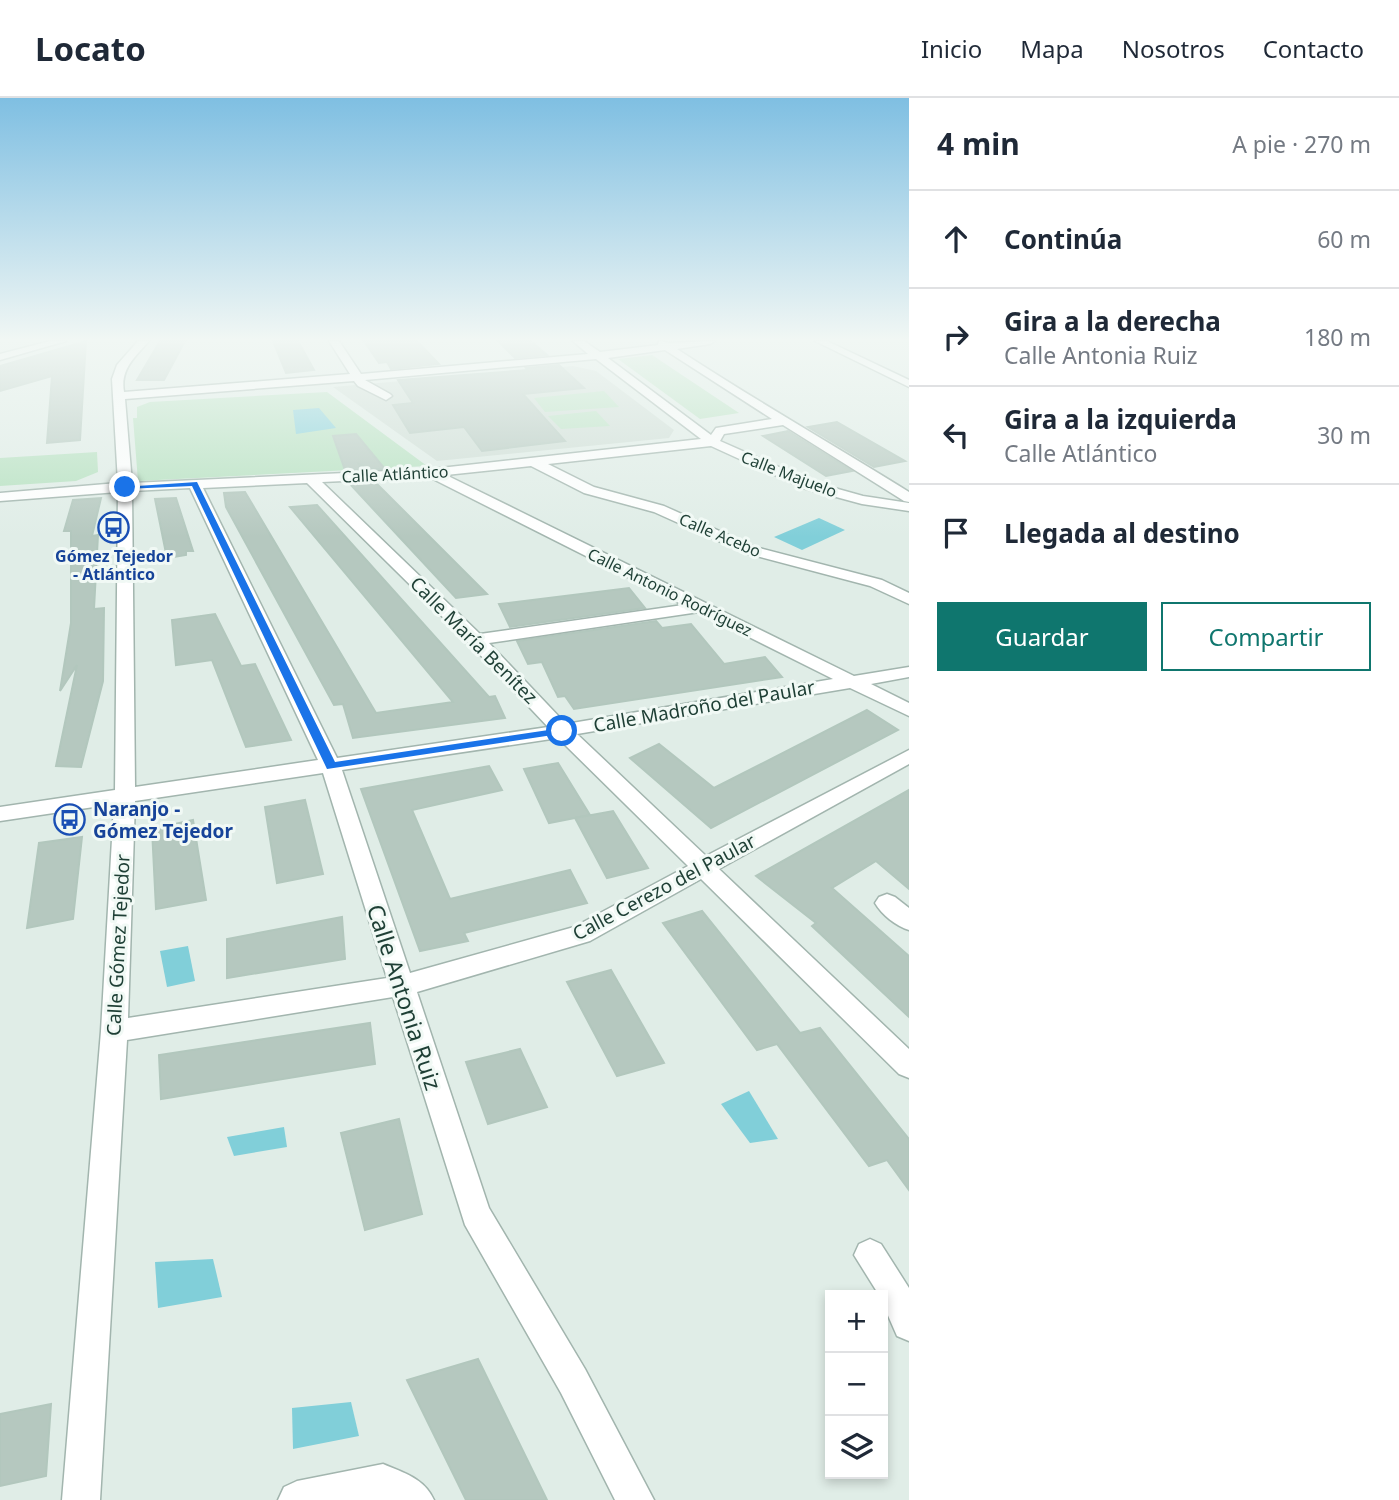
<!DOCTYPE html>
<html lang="es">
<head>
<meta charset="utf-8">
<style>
  :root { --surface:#fff; --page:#f2f2f3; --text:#1f2937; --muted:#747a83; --line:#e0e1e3; --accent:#0f766e }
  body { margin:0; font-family:"Noto Sans",sans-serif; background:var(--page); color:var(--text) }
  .controls { position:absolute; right:21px; bottom:21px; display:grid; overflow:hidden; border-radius:0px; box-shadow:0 4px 10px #0003 }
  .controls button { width:63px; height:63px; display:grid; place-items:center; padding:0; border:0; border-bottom:2px solid var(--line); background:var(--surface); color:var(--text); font:35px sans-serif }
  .stop { position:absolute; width:21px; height:21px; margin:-16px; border:5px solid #1a73e8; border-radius:50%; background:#fff }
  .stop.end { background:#1a73e8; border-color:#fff; box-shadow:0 2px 7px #0008 }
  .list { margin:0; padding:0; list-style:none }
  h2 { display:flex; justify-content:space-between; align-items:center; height:91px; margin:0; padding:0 28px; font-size:30px }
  h2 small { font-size:23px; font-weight:400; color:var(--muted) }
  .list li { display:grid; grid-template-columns:46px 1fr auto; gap:21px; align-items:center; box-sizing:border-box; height:98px; padding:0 28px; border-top:2px solid var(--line) }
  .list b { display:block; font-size:26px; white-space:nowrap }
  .list p { margin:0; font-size:23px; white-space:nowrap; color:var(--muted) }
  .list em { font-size:23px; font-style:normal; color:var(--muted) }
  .actions { display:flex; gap:14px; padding:21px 28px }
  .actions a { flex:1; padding:16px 0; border:2px solid var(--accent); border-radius:0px; text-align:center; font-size:24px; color:var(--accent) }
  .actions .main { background:var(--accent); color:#fff }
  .icon { flex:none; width:38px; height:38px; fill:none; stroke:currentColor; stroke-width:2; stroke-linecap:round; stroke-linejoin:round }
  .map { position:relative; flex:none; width:909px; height:1402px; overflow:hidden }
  header { display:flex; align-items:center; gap:42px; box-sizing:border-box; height:98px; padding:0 35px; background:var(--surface); border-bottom:2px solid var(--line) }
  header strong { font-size:33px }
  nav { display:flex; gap:38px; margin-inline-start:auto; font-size:24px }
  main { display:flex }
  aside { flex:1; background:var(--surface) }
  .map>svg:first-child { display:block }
  .built { fill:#ceddd5 }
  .green { fill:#b6e1c0 }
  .water { fill:#81cfd9 }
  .building { fill:#b5c8bf; stroke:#b2c7bd; stroke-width:2 }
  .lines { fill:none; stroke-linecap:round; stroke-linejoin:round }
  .minor-casing { stroke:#a2b5ae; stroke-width:3 }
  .minor { fill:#fff; fill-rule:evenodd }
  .route { fill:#1a73e8 }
  .labels { text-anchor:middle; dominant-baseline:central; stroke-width:6; stroke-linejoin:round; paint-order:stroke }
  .far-street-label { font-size:16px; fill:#1e3f35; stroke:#f1f9f5 }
  .far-transit-label { font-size:16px; font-weight:bold; fill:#164399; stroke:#f1f9f5 }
  .street-label { font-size:19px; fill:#1e3f35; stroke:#f1f9f5 }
  .transit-label { font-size:19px; font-weight:bold; fill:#164399; stroke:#f1f9f5; text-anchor:start }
  .near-street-label { font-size:23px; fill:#1e3f35; stroke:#f1f9f5 }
</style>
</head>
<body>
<header>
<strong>Locato</strong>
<nav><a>Inicio</a><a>Mapa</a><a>Nosotros</a><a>Contacto</a></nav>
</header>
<main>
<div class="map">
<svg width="909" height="1402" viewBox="0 0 909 1402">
  <rect width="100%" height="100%" fill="#e0ede7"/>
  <!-- built -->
  <path class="built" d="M573 268 596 273 674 332 669 340 437 363 333 289Z"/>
  <!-- green -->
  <g class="green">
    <path d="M652 257 739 315 700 321 618 261Z"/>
    <path d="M604 293 619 309 545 314 534 300Z"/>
    <path d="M327 294 427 368 138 383 133 320H137V309L150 304Z"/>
    <path d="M596 313 610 328 561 331 548 318Z"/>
    <path d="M97 354 98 374 76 383 0 388V360Z"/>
  </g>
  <!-- water -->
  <g class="water">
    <path d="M319 310 336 330 296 336 293 312Z"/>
    <path d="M819 420 845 432 802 452 774 439Z"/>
    <path d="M188 848 195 883 167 889 160 853Z"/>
    <path d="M749 993 778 1041 750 1045 721 1006Z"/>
    <path d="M284 1029 287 1049 234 1058 227 1039Z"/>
    <path d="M213 1161 222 1199 158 1210 155 1164Z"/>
    <path d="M351 1304 359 1338 293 1351 292 1310Z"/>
  </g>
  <!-- building -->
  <g class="building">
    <path d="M86 243 80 342 47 345 52 278 0 293V268Z"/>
    <path d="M160 243H185L164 282H137Z"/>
    <path d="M273 243H298L314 272 286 275Z"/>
    <path d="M364 243H417L439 266 391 271 387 264 379 265Z"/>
    <path d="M498 243H531L547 257 515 260Z"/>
    <path d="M559 267 584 290 523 296 565 343 482 353 464 329 410 335 393 307 413 305 398 282 528 272 526 270Z"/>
    <path d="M837 324 905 363 874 369 808 329Z"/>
    <path d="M788 333 852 373 826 378 763 338Z"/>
    <path d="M356 336 385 371H369L359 366 363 372H345L333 338Z"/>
    <path d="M375 384 487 496 456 500 349 385Z"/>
    <path d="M245 394 376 615 453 604 290 409 317 407 489 599 495 598 505 620 353 640 343 606 334 607 226 409 224 395Z"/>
    <path d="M101 400 92 438 98 437 94 511 104 510 103 583 81 669 56 668 77 567 60 593 71 525V433H64L73 402Z"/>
    <path d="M176 400 193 453H186V457L167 460 155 401Z"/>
    <path d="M629 490 645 510 510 529 499 506Z"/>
    <path d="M215 516 241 568 255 566 291 642 246 649 212 562 176 567 172 522Z"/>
    <path d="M656 523 662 530 691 526 724 566 765 559 782 579 574 611 565 598 558 599 542 564 528 566 517 543Z"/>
    <path d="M867 612 898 632 711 730 630 660 659 646 714 690Z"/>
    <path d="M558 665 590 717 549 725 524 671Z"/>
    <path d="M489 668 502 692 412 712 450 801 570 772 587 805 464 835 468 843 420 853 361 691Z"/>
    <path d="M909 692V791L876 763 832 790 909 858V919L812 828 816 825 756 778Z"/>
    <path d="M305 702 323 776 277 785 265 709Z"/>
    <path d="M613 713 648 770 607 780 575 720Z"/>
    <path d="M193 722 206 802 156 811 152 731Z"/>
    <path d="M82 739 73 821 27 830 39 745Z"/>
    <path d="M702 813 800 935 820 930 909 1041V1092L887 1062 869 1068 777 946 757 952 663 825Z"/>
    <path d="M342 819 345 861 227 880V841Z"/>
    <path d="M611 872 664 965 617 978 567 884Z"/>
    <path d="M370 925 375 966 161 1001 159 957Z"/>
    <path d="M520 951 547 1009 488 1026 466 964Z"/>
    <path d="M399 1021 422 1116 365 1132 341 1035Z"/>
    <path d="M478 1261 547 1402H466L407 1282Z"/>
    <path d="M51 1306 46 1378 0 1388V1316Z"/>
  </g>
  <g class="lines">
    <defs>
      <g id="minor">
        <path d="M50 243H66L0 262V256Z"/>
        <path d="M138 243H149C135 259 120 271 124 294L350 276 329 243H339L361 276 588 256 573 243H584L600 254 658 247 659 243 669 245 715 243 710 246 677 251C753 301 832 346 909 394V404L904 403 783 327 724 336 720 343 813 384 863 398 909 405V413L862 406 803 390 711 348 548 366 594 389 664 408 755 449 882 482 909 495V506L870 488 745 455 654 414 584 395 531 368 446 377 854 578 909 569V579L871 586 909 605V618L850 590 577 636 706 758 909 652V666L719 771 909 951V980L899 976 701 781 590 843 417 894 489 1110 585 1271 654 1402H615L561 1295 465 1127 393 899 127 942 100 1402H62L101 933 114 706 0 723V709L115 692 118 394 0 403V395L118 385 112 281 117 267ZM665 252 772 321 716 330 711 337 608 260ZM596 261 701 341 431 371 132 385 125 301 354 283 358 288 386 302 392 298 390 296 365 282ZM429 379 683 507 480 536 322 384ZM307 385 470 546 548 629 337 660 203 390ZM190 390 318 662 135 689 132 393ZM699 514 833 581 566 626 489 545ZM558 640 688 768 574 829 410 875 342 672ZM323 675 387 880 128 920 135 703Z"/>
        <path d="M815 243H827L909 282V289Z"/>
        <path d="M887 796 895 799 909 810V832C896 828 882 817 875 805L879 799Z"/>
        <path d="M870 1141 881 1146 909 1190V1243L897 1238 883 1206V1197H879L854 1157 859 1146Z"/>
        <path d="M383 1366C404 1375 424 1380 434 1402H278L284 1389 297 1383Z"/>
      </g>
    </defs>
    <!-- minor casing -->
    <use href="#minor" class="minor-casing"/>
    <!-- minor -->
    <use href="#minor" class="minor"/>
  </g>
  <!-- sky -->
  <linearGradient id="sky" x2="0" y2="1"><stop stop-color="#7fbfe2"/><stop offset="0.55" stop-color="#f1f7f4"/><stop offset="1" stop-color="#f1f7f4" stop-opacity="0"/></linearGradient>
  <rect width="909" height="439" fill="url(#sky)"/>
  <!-- route -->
  <path class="route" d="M197 384 335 664 562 630 568 633 566 635 327 671 192 388 125 391 122 389Z"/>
  <!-- icons -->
  <defs>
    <symbol id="bus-ring" viewBox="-11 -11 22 22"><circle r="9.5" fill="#f1f9f5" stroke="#1a4fb4" stroke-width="1.5"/><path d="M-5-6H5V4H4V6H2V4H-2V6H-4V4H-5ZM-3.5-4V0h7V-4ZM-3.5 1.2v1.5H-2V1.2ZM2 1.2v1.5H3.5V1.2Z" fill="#1a4fb4"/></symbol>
  </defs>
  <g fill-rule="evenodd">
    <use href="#bus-ring" x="96" y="412" width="35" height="35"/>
    <use href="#bus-ring" x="52" y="704" width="35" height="35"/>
  </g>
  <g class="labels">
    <!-- far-street labels -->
    <g class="far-street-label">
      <text transform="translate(395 376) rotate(-3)">Calle Atlántico</text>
      <text transform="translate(789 376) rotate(21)">Calle Majuelo</text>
      <text transform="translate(720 437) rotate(23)">Calle Acebo</text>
      <text transform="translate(670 494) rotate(26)">Calle Antonio Rodríguez</text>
    </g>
    <!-- far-transit labels -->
    <g class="far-transit-label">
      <text x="114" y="458">Gómez Tejedor<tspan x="114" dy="18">- Atlántico</tspan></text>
    </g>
    <!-- street labels -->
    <g class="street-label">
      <text transform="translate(474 542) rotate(45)">Calle María Benítez</text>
      <text transform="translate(704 608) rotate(-10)">Calle Madroño del Paular</text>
      <text transform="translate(664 789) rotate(-28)">Calle Cerezo del Paular</text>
      <text transform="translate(118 847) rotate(-87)">Calle Gómez Tejedor</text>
    </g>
    <!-- transit labels -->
    <g class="transit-label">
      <text x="93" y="711">Naranjo -<tspan x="93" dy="22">Gómez Tejedor</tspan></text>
    </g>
    <!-- near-street labels -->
    <g class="near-street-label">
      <text transform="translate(405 899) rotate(72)">Calle Antonia Ruiz</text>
    </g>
  </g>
</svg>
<div class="controls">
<button>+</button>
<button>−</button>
<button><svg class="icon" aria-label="layers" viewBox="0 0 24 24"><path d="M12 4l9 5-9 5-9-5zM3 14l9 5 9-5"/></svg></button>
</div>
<div class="stop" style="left:562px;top:633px"></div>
<div class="stop end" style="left:125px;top:389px"></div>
</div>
<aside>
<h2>4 min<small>A pie · 270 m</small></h2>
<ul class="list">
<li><svg class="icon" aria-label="ahead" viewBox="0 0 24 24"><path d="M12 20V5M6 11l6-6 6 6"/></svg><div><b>Continúa</b></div><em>60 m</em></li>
<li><svg class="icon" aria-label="right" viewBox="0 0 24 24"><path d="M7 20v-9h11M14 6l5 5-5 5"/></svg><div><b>Gira a la derecha</b><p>Calle Antonia Ruiz</p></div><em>180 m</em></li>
<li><svg class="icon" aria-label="left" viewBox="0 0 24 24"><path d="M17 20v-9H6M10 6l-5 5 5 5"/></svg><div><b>Gira a la izquierda</b><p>Calle Atlántico</p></div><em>30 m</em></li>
<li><svg class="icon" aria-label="arrive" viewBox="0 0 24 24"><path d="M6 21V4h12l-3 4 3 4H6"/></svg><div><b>Llegada al destino</b></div></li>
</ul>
<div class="actions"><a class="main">Guardar</a><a>Compartir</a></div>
</aside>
</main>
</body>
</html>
